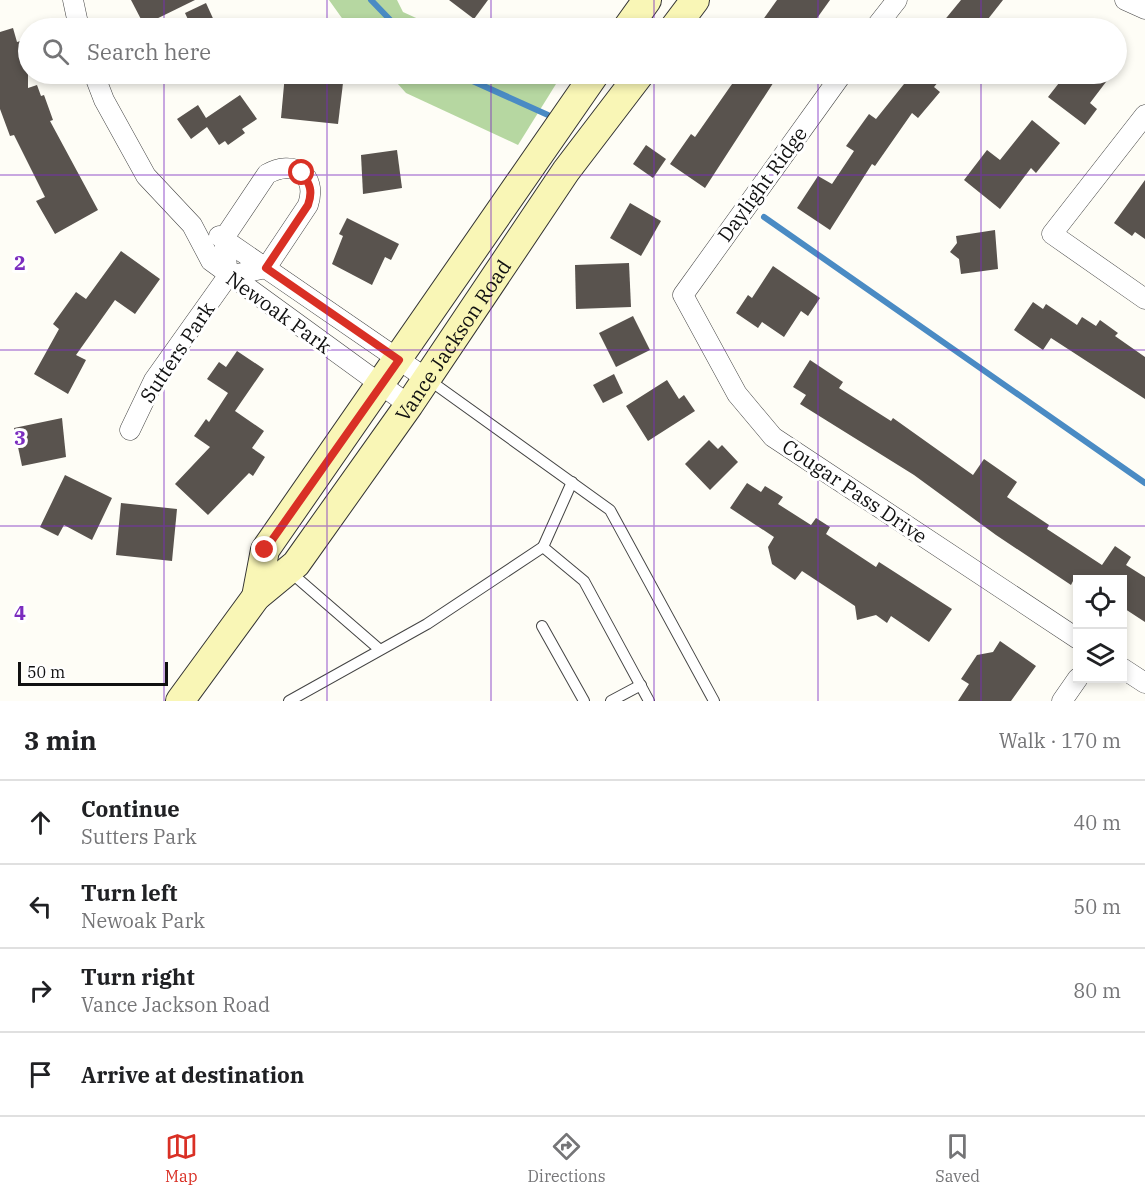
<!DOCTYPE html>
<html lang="en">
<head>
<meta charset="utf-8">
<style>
  :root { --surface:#fff; --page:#f6f6f6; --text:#202124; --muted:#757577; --line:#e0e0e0; --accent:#d93025 }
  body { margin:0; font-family:"IBM Plex Serif",serif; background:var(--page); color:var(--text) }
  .controls { position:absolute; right:18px; bottom:18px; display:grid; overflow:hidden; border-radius:0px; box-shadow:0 3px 9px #0003 }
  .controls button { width:54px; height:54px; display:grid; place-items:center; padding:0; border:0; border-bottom:2px solid var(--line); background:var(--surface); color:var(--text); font:30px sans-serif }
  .scale { position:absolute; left:18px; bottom:15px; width:150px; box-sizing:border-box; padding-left:6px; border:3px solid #111; border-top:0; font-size:16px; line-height:21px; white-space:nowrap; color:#111; -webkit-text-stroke:4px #fff; paint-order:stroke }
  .stop { position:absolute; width:18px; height:18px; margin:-14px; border:4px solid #d93025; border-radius:50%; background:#fff }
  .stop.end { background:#d93025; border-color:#fff; box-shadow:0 2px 6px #0008 }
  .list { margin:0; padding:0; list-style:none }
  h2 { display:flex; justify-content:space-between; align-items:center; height:78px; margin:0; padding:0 24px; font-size:26px }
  h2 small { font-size:20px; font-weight:400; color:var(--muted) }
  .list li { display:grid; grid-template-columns:39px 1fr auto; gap:18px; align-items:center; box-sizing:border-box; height:84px; padding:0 24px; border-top:2px solid var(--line) }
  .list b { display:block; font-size:22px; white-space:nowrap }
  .list p { margin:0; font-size:20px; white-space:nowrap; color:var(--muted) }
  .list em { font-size:20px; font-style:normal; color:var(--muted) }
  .icon { flex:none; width:33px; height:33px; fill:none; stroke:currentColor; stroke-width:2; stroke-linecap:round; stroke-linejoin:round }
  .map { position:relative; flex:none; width:1145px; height:701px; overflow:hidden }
  .search { position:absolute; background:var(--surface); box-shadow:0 3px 9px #0003; left:18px; right:18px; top:18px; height:66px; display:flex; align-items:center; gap:15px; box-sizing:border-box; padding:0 21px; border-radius:33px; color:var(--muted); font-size:22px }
  .sheet { height:414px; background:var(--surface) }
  nav { display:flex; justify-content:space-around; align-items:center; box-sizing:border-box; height:84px; border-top:2px solid var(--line); background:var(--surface); font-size:16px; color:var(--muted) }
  nav a { display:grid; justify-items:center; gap:3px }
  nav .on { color:var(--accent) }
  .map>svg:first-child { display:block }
  .forest { fill:#b6d7a1 }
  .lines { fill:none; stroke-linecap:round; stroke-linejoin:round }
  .stream { stroke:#4a8bc4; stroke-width:6 }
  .building { fill:#59534e }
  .service-casing { stroke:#444; stroke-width:12 }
  .minor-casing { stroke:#444; stroke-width:21 }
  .secondary-casing { stroke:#333; stroke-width:30 }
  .service { stroke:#fff; stroke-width:10 }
  .minor { stroke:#fff; stroke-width:20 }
  .secondary { stroke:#f9f6b6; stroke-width:28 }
  .route { stroke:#d93025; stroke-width:8 }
  .grid { fill:none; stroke:#7b2cbf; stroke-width:1.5; stroke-opacity:0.55 }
  .labels { text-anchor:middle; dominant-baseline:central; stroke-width:6; stroke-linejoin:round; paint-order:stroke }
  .street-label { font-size:20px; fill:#111; stroke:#fff }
  .grid-label { font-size:20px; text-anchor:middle; font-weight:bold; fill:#7b2cbf; stroke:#fff; stroke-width:6; stroke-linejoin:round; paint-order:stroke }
</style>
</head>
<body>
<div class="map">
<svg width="1145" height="701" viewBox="0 0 1145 701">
  <rect width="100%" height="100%" fill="#fefdf6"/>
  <!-- forest -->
  <g class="forest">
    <path d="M329 0H397L403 12 438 28H349Z"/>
    <path d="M389 74H556L561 76 518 145 406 93Z"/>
  </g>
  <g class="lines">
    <!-- stream -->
    <g class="stream">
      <path d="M371 0 398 28"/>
      <path d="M457 74 548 115"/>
      <path d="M764 217 1145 483"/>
    </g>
  </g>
  <!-- building -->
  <g class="building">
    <path d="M131 0H195L144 25Z"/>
    <path d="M449 0H488L474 19Z"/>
    <path d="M777 0H830L810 28H757Z"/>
    <path d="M961 0H1003L981 28H938Z"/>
    <path d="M206 3 216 25 207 28H192L185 13Z"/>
    <path d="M13 28 17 42 28 39V88L37 85 41 96 44 95 53 120 50 121 98 210 55 234 36 201 45 197 14 135 10 136 0 109V32Z"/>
    <path d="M285 74 344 75 338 124 281 118Z"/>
    <path d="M739 74H779L705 188 670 164 691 134 695 137Z"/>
    <path d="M891 74H945L934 87 940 92 918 118 912 113 875 166 872 164 830 230 797 208 818 176 832 184 854 151 846 146 869 114 876 119 904 84Z"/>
    <path d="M1066 74H1112L1090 103 1097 109 1085 125 1048 97Z"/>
    <path d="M240 95 257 119 242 129 245 133 228 145 225 141 219 145 207 127 191 139 177 119 198 105 206 118Z"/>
    <path d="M1032 120 1060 143 1036 173 1031 168 1000 209 964 180 987 150 1000 160Z"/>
    <path d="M646 145 666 159 653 178 633 164Z"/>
    <path d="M397 150 402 188 363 194 361 155Z"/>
    <path d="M1145 180V239L1135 232 1132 236 1114 223Z"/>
    <path d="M630 203 661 221 641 256 610 238Z"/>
    <path d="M347 218 399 244 391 260 385 257 372 285 332 264 343 236 339 234Z"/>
    <path d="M995 230 998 269 961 274 959 259 950 252 957 243 956 236Z"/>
    <path d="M121 251 160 279 135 314 115 300 76 355 86 360 68 394 34 374 59 329 53 324 76 292 86 299Z"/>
    <path d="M629 263 631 307 576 309 575 265Z"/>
    <path d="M773 266 820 298 808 316 801 311 784 337 762 322 758 328 736 313 748 295 752 298Z"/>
    <path d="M1033 302 1043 309 1046 304 1077 325 1082 317 1096 326 1100 320 1118 333 1115 336 1145 357V399L1051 338 1043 350 1014 330Z"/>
    <path d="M633 316 650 350 616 367 599 333Z"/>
    <path d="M237 351 264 369 235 411 264 431 252 448 265 457 253 476 249 473 208 515 175 484 210 447 194 436 206 419 209 422 228 393 207 379 219 362 226 367Z"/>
    <path d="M810 360 843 382 839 388 891 421 893 418 973 475 984 459 1017 482 1007 497 1049 525 1047 529 1102 565 1115 546 1131 557 1126 565 1145 577V622L1122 607V579H1074L1071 585 996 535 914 475 800 404 806 395 793 387Z"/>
    <path d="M614 374 623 393 603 403 593 385Z"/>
    <path d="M667 380 679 399 684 395 695 411 648 441 626 406Z"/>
    <path d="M62 418 66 457 22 466 14 428Z"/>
    <path d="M709 440 718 449 722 445 738 462 710 490 685 464Z"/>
    <path d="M65 475 112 498 92 540 64 525 58 536 40 527Z"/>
    <path d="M747 483 761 492 765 486 783 497 778 504 811 525 816 518 830 527 826 534 876 567 879 562 952 609 929 642 891 616 887 623 876 615 857 620 855 606 802 571 795 580 772 564 768 547 774 537 730 508Z"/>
    <path d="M121 503 177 509 172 561 116 555Z"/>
    <path d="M1000 641 1036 666 1011 701H958L969 684 961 679 977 655 993 652Z"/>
  </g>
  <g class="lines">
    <defs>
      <g id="service">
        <path d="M429 380 610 510 714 701"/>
        <path d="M572 482 543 547 584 581 649 701"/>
        <path d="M289 571 379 649"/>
        <path d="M542 626 584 701"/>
        <path d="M289 701 427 624 543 547"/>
        <path d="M611 701 641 685"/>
      </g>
      <g id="minor">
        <path d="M73 0 79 28"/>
        <path d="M1125 0 1145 9"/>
        <path d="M875 28 897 0"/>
        <path d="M94 74 104 100 146 176 192 225 211 261 409 405"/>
        <path d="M842 74 683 295 737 394 773 437 1078 639"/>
        <path d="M1145 115 1052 234 1145 299"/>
        <path d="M219 236 427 379"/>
        <path d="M130 430 154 380 228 276 224 238 267 174C293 159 318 174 308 205L266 268 228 276"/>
        <path d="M1122 668 1145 683"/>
        <path d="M1062 701 1078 678"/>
      </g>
      <g id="secondary">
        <path d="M627 28 647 0"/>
        <path d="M674 28 695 0"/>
        <path d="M256 597 265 550 595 74"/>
        <path id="s1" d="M180 701 256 597 296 564 409 405 566 171 640 74"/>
      </g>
    </defs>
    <!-- service casing -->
    <use href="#service" class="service-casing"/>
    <!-- minor casing -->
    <use href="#minor" class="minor-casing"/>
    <!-- secondary casing -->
    <use href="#secondary" class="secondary-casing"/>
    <!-- service -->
    <use href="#service" class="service"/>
    <!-- minor -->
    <use href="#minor" class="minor"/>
    <!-- secondary -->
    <use href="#secondary" class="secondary"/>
  </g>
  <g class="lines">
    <!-- route -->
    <path class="route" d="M265 550 399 360 266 268 308 205C313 191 310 184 302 173"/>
  </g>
  <!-- grid -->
  <path class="grid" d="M164 0V28M327 0V28M491 0V28M654 0V28M818 0V28M981 0V28M164 74V701M327 74V701M491 74V701M654 74V701M818 74V701M981 74V701M0 175H1145M0 350H1145M0 526H1145"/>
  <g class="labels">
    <!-- street labels -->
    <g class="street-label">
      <text transform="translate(762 184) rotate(-54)">Daylight Ridge</text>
      <text transform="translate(279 312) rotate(36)">Newoak Park</text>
      <text stroke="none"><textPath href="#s1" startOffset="454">Vance Jackson Road</textPath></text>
      <text transform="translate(177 352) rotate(-56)">Sutters Park</text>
      <text transform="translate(855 491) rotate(34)">Cougar Pass Drive</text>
    </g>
  </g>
  <g class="grid-label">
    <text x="20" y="270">2</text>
    <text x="20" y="445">3</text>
    <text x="20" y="620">4</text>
  </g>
</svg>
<div class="controls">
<button><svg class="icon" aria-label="locate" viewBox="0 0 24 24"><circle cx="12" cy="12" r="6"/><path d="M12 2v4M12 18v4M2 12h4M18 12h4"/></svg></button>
<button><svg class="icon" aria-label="layers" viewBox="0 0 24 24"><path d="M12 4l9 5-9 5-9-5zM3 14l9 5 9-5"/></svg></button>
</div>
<div class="scale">50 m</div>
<div class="stop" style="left:302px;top:173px"></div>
<div class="stop end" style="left:265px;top:550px"></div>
<div class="search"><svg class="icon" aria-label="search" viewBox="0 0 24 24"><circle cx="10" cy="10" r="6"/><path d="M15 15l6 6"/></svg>Search here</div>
</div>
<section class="sheet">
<h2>3 min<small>Walk · 170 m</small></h2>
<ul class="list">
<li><svg class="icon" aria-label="ahead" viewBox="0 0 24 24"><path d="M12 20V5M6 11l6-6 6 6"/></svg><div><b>Continue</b><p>Sutters Park</p></div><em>40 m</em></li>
<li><svg class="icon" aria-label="left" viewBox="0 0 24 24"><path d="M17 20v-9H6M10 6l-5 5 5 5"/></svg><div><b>Turn left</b><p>Newoak Park</p></div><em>50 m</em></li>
<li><svg class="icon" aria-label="right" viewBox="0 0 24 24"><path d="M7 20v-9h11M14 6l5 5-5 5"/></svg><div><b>Turn right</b><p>Vance Jackson Road</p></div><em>80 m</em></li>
<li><svg class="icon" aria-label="arrive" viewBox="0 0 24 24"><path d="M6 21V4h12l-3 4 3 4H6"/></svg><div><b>Arrive at destination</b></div></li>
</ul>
</section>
<nav>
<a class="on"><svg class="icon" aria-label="map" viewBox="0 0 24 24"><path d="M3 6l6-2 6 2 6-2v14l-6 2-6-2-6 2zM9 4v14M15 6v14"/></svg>Map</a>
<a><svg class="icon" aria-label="directions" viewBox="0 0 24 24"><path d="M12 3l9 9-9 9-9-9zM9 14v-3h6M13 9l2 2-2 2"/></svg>Directions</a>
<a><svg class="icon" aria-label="saved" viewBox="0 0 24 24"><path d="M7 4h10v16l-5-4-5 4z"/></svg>Saved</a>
</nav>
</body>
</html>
